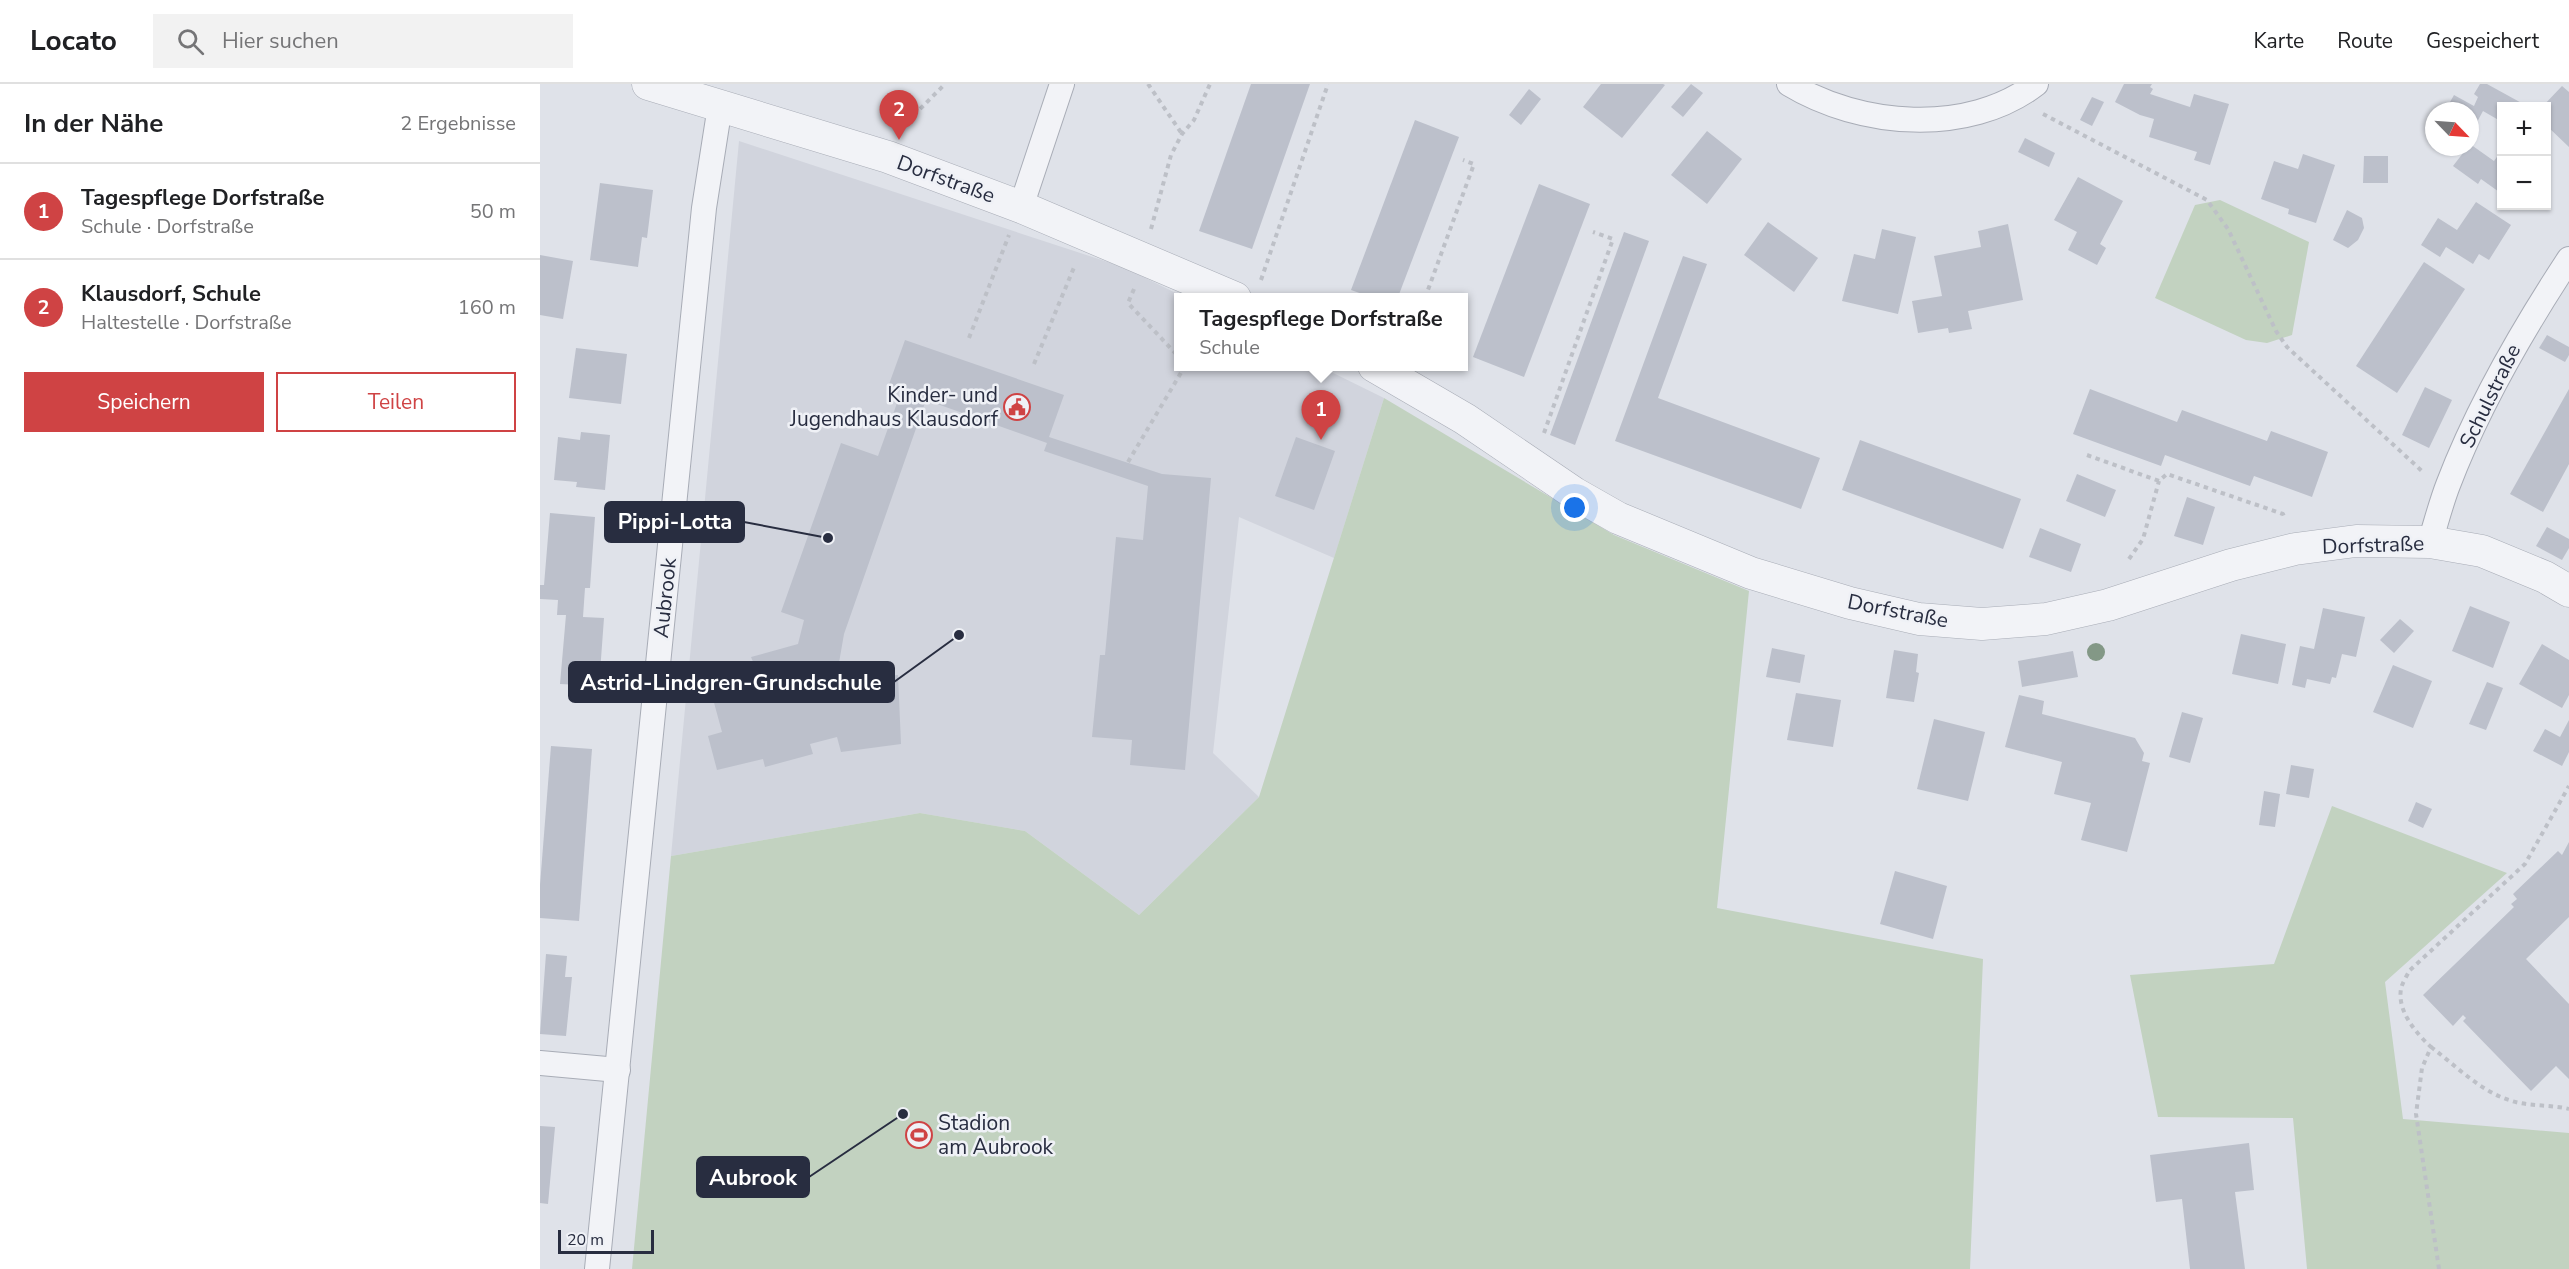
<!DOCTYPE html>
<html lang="de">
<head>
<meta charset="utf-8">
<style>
  :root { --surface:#fff; --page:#f2f2f2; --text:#202124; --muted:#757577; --line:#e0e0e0; --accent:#cf4344 }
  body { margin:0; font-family:"Nunito Sans",sans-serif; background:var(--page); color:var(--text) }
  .controls { position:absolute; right:18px; top:18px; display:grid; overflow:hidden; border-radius:0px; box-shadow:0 2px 4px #0004 }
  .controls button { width:54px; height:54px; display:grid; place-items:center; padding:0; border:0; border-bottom:2px solid var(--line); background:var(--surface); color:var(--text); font:30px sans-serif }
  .compass { position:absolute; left:1885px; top:18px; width:54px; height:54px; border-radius:50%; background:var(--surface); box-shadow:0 2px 4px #0004; rotate:115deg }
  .scale { position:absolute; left:18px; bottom:15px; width:96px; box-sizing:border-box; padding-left:6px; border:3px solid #282d40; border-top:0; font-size:16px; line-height:21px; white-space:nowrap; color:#282d40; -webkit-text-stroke:4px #eff1f6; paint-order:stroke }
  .you { position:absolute; left:1035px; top:424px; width:21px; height:21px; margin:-15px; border:4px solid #fff; border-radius:50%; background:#1a73e8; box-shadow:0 0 0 9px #1a73e833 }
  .badge { display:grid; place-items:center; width:39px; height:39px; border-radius:50%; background:var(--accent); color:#fff; font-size:20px; font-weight:700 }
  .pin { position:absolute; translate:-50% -50px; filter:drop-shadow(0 2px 3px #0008) }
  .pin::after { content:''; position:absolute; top:32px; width:21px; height:18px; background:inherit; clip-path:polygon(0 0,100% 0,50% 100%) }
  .popup { position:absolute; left:634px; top:209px; width:294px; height:78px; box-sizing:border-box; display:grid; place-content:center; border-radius:0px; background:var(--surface); filter:drop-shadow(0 2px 4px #0005); font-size:20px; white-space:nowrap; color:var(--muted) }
  .popup b { font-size:22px; color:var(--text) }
  .popup::after { content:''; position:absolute; left:50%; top:100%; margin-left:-12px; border:12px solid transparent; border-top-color:var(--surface) }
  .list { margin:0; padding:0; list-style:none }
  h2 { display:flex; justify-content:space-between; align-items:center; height:78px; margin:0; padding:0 24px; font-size:26px }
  h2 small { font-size:20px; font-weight:400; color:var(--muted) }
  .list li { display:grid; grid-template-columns:39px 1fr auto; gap:18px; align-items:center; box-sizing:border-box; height:96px; padding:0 24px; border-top:2px solid var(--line) }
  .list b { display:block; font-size:22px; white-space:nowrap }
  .list p { margin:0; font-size:20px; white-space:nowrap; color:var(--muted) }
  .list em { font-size:20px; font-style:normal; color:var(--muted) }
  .actions { display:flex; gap:12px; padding:18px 24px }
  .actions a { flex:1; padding:14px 0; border:2px solid var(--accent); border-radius:0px; text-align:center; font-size:21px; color:var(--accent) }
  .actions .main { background:var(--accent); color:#fff }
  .icon { flex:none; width:33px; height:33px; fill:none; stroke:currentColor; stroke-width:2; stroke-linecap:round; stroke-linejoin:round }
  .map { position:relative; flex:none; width:2029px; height:1185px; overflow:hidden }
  header { display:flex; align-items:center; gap:36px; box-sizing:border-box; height:84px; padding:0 30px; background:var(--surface); border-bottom:2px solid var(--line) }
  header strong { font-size:28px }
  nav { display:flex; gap:33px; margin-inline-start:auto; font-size:21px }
  .search { width:420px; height:54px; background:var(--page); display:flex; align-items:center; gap:15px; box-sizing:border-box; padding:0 21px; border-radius:0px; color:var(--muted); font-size:22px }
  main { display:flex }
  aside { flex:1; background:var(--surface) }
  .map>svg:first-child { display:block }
  .built { fill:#d1d4dd }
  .green { fill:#c2d2c0 }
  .building { fill:#bcc0cb }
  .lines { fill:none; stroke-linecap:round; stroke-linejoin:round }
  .minor-casing { stroke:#a8acb6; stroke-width:26 }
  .tertiary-casing { stroke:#a8acb6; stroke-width:33 }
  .path { stroke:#bdc0c7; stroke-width:4; stroke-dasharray:4.5 4.5; stroke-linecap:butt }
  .minor { stroke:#f2f3f7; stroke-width:24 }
  .tertiary { stroke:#f2f3f7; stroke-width:32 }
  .tree { fill:#839886 }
  .labels { text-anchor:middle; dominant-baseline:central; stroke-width:5; stroke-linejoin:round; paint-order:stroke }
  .street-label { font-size:21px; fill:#282d40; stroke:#eff1f6 }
  .poi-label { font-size:21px; fill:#282d40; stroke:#eff1f6; text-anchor:end }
  .leader { fill:none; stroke:#282d40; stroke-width:2 }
  .callout-dot { fill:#282d40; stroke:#eff1f6; stroke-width:2 }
  .callout { fill:#282d40; stroke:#282d40; stroke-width:2 }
  .callout-label { font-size:22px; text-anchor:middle; font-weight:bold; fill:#fff }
</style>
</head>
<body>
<header>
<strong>Locato</strong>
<div class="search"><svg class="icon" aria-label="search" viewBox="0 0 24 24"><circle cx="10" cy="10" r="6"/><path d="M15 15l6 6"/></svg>Hier suchen</div>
<nav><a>Karte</a><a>Route</a><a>Gespeichert</a></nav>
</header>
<main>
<aside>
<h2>In der Nähe<small>2 Ergebnisse</small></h2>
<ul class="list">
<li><span class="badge">1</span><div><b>Tagespflege Dorfstraße</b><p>Schule · Dorfstraße</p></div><em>50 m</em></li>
<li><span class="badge">2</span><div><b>Klausdorf, Schule</b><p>Haltestelle · Dorfstraße</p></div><em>160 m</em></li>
</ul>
<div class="actions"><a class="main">Speichern</a><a>Teilen</a></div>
</aside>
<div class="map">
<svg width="2029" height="1185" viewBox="0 0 2029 1185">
  <rect width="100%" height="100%" fill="#dfe2e9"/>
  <!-- built -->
  <path class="built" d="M199 57 583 183 644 213 638 214V282L781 283 844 314 794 474 699 433 673 669 719 713 599 831 485 747 380 729 131 772Z"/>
  <!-- green -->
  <g class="green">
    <path d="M1680 116 1769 158 1752 251 1727 259 1706 256 1615 214 1655 121Z"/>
    <path d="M844 314 1074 451 1209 507 1177 824 1443 875 1430 1185H92L131 772 380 729 485 747 599 831 719 713Z"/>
    <path d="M1792 722 1967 789 1845 898 1863 1035 2029 1049V1185H1767L1753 1034 1618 1033 1590 891 1734 880Z"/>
  </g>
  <!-- building -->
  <g class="building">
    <path d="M711 0H770L712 165 659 147Z"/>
    <path d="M1061 0H1123L1125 1 1082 54 1043 23Z"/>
    <path d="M1151 0 1163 9 1143 33 1131 23Z"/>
    <path d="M1584 0H1612L1610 3 1613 5 1610 10 1650 23 1654 10 1689 20 1670 81 1654 76 1657 68 1609 53 1614 35 1600 31 1575 18Z"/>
    <path d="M1940 0H1947L1987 22H1962V38L1943 27 1930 51V27H1905L1914 11 1934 22 1938 13 1934 10Z"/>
    <path d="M2022 2 2029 8V63L2007 42V22H2003Z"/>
    <path d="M989 5 1001 15 981 41 969 31Z"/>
    <path d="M1552 13 1564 18 1552 42 1540 36Z"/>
    <path d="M875 36 919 53 858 213H831L811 206Z"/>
    <path d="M1167 47 1202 75 1167 120 1131 91Z"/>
    <path d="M1485 54 1515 69 1509 83 1478 68Z"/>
    <path d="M1930 60 1954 77 1962 66V110L1941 95 1938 100 1913 82Z"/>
    <path d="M1763 70 1795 81 1776 139 1748 130 1749 125 1721 115 1734 77 1758 85Z"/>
    <path d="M1824 72H1848V99H1823Z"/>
    <path d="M1538 93 1583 117 1560 160 1566 164 1557 181 1528 166 1537 148 1514 136Z"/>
    <path d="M60 99 113 106 107 154 102 153 98 183 50 176Z"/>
    <path d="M999 100 1050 120 984 293 933 273Z"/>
    <path d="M1936 118 1971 141 1949 176 1939 170 1933 180 1906 163 1900 173 1881 161 1898 134 1917 146Z"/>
    <path d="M1807 126 1822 134 1824 144 1818 156 1808 164 1793 156Z"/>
    <path d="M1228 138 1278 174 1254 208 1204 171Z"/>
    <path d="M1468 140 1483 216 1428 227 1432 245 1409 249 1408 244 1378 249 1372 217 1402 212 1394 172 1441 163 1438 147Z"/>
    <path d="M1342 145 1376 153 1358 230 1302 217 1314 170 1335 175Z"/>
    <path d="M1084 148 1109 157 1035 361 1010 351Z"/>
    <path d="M0 171 33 177 23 235 0 231Z"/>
    <path d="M1143 172 1167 180 1118 314 1280 374 1261 425 1075 357Z"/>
    <path d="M1884 178 1925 205 1857 309 1816 282Z"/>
    <path d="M2007 251 2029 263V271L2025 278 1999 264Z"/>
    <path d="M365 256 524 311 509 353 622 390 671 394 645 686 590 681 592 656 552 653 560 571H565L576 453 603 456 608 402 504 367 507 359 386 316 304 550 296 596 358 591 361 660 301 668 297 653 270 660 273 670 225 683 223 675 177 686 168 652 182 648 167 593 214 580 211 573 258 560 264 536 241 528 301 359 338 372 361 308 348 303Z"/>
    <path d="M36 264 87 270 81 320 29 314Z"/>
    <path d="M1885 303 1912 316 1889 364 1862 351Z"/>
    <path d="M1550 305 1637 338 1642 326 1727 357 1731 347 1788 368 1772 413 1714 392 1710 402 1625 371 1621 382 1533 350Z"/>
    <path d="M2029 305V380L2003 428 1970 410Z"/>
    <path d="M41 348 70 351 65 406 36 403 37 398 14 396 18 353 40 356Z"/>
    <path d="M756 353 795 367 774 426 735 412Z"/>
    <path d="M1320 356 1481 415 1463 465 1302 406Z"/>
    <path d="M1537 390 1576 406 1565 433 1526 417Z"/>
    <path d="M1647 413 1675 423 1663 461 1634 452Z"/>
    <path d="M10 429 55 433 50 504H45L43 533 64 534 59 602 20 600 26 531H17L18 516 0 515V501H4Z"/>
    <path d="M2007 443 2029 455V464L2022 476 1996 462Z"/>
    <path d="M1500 444 1541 460 1531 488 1489 473Z"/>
    <path d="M1930 522 1970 538 1953 584 1912 567Z"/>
    <path d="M1783 524 1825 533 1816 573 1802 570 1796 594 1792 593 1790 600 1767 595 1765 604 1752 601 1760 562 1774 565Z"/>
    <path d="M1860 535 1874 547 1854 569 1840 556Z"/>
    <path d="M1701 550 1746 560 1738 600 1692 590Z"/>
    <path d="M2002 560 2029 576V611L2022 624 1979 600Z"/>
    <path d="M1232 564 1265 571 1260 599 1226 593Z"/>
    <path d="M1354 566 1378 570 1376 588 1379 589 1374 618 1346 614Z"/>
    <path d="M1533 567 1538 593 1482 603 1478 577Z"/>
    <path d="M1853 581 1892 597 1873 644 1833 628Z"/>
    <path d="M1947 598 1963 604 1946 646 1929 640Z"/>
    <path d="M1256 609 1301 616 1293 663 1247 656Z"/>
    <path d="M1479 611 1504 617 1502 630 1595 654 1604 669 1602 677 1610 679 1587 768 1541 756 1551 719 1514 710 1522 678 1465 663Z"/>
    <path d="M1642 628 1663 634 1650 679 1629 673Z"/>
    <path d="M1394 635 1445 648 1428 717 1377 705Z"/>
    <path d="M2029 636V668L2022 682 1993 667 2005 645 2020 653Z"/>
    <path d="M11 662 52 665 39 837 0 834V801Z"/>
    <path d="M1751 681 1774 685 1769 714 1746 710Z"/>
    <path d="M1724 707 1740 710 1735 743 1719 741Z"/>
    <path d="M1876 718 1892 725 1883 744 1868 737Z"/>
    <path d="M2029 758V833L1986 875 2029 920V995L2016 982 1991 1007 1923 937 1926 934 1923 931 1913 942 1883 911 1974 823 1971 820 1977 815 1973 810 2018 767 2022 771Z"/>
    <path d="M1355 787 1407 802 1393 855 1340 840Z"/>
    <path d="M6 870 27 872 25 893H32L26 952 0 950Z"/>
    <path d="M0 1042 15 1043 8 1120 0 1119Z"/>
    <path d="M1709 1059 1714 1106 1695 1108 1705 1185H1650L1642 1115 1616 1118 1610 1071Z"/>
  </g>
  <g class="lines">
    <defs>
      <g id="minor">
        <path d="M1249 0C1320 43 1428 52 1496 0"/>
        <path d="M481 123 522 0"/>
        <path d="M1890 458C1896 439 1901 419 1908 401 1938 322 1983 245 2029 175"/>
        <path d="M0 979 78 986"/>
        <path d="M57 1185 164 124 180 22"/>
      </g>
      <g id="tertiary">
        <path d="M108 0 348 73 481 123 695 214"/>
        <path d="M834 282 925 335 1034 409 1078 434 1211 489 1310 519 1379 535 1442 540 1506 535 1568 521 1691 481 1755 465 1816 457 1890 458 1942 467 2005 493 2029 507"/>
      </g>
    </defs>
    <!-- minor casing -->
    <use href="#minor" class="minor-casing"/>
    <!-- tertiary casing -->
    <use href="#tertiary" class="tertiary-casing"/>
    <!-- path -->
    <g class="path">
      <path d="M608 0 642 50"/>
      <path d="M1503 30 1667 116 1688 145 1736 247 1747 263 1883 388"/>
      <path d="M361 44 405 0"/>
      <path d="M611 145 631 71 642 50 654 36 670 0"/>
      <path d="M721 196 788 0"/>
      <path d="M594 205 588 219 638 272"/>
      <path d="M885 214 934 80 923 76"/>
      <path d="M429 254 469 151"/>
      <path d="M494 280 535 181"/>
      <path d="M1004 349 1073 155 1053 148"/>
      <path d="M1547 371 1619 397 1627 390 1743 430 1745 435"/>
      <path d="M588 378 645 282"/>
      <path d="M1589 475 1603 455 1619 397"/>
      <path d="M1891 963C1915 981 1940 1007 1969 1016 1988 1023 2009 1020 2029 1025"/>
      <path d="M1899 1185 1876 1030 1882 984 1891 963C1876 949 1857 927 1861 905 1862 899 1867 892 1869 887L1985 780 2029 702"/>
    </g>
    <!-- minor -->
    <use href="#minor" class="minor"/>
    <!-- tertiary -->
    <use href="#tertiary" class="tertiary"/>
  </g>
  <!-- trees -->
  <circle class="tree" cx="1556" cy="568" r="9"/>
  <!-- icons -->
  <defs>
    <symbol id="civic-ring" viewBox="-11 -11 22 22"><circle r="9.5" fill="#eff1f6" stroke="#cf4344" stroke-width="1.5"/><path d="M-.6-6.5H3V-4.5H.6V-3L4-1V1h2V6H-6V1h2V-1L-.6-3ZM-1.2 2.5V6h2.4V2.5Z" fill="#cf4344"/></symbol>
    <symbol id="stadium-ring" viewBox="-11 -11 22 22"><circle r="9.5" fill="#eff1f6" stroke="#cf4344" stroke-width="1.5"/><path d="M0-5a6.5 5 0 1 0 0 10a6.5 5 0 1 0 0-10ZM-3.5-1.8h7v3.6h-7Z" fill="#cf4344"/></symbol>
  </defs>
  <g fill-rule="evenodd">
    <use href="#civic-ring" x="462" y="308" width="30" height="30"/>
    <use href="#stadium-ring" x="364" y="1036" width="30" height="30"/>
  </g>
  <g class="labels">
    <!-- street labels -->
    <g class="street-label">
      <text transform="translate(406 95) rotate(20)">Dorfstraße</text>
      <text transform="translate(1950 312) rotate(-64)">Schulstraße</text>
      <text transform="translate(1833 461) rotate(-2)">Dorfstraße</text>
      <text transform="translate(125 514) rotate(-84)">Aubrook</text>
      <text transform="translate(1358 527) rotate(11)">Dorfstraße</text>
    </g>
    <!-- poi labels -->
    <g class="poi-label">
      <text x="458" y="311">Kinder- und<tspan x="458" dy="24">Jugendhaus Klausdorf</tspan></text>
      <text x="398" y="1039" text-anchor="start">Stadion<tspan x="398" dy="24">am Aubrook</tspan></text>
    </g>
  </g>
  <!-- callouts -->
  <path class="leader" d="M288 454L204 438M419 551L354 598M363 1030L269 1093"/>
  <g class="callout-dot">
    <circle cx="288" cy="454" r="6"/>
    <circle cx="419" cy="551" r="6"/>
    <circle cx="363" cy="1030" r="6"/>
  </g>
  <g class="callout">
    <rect x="65" y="418" width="139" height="40" rx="6"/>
    <rect x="29" y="578" width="325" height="40" rx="6"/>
    <rect x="157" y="1073" width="112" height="40" rx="6"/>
  </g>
  <g class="callout-label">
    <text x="135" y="445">Pippi-Lotta</text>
    <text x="191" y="606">Astrid-Lindgren-Grundschule</text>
    <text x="213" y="1101">Aubrook</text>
  </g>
</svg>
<div class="controls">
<button>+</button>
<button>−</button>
</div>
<svg class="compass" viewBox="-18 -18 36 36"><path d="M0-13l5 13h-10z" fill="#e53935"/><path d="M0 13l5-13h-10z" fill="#757577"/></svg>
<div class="scale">20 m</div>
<div class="you"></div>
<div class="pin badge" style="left:781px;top:356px">1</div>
<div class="popup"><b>Tagespflege Dorfstraße</b>Schule</div>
<div class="pin badge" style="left:359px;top:56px">2</div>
</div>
</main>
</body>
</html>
